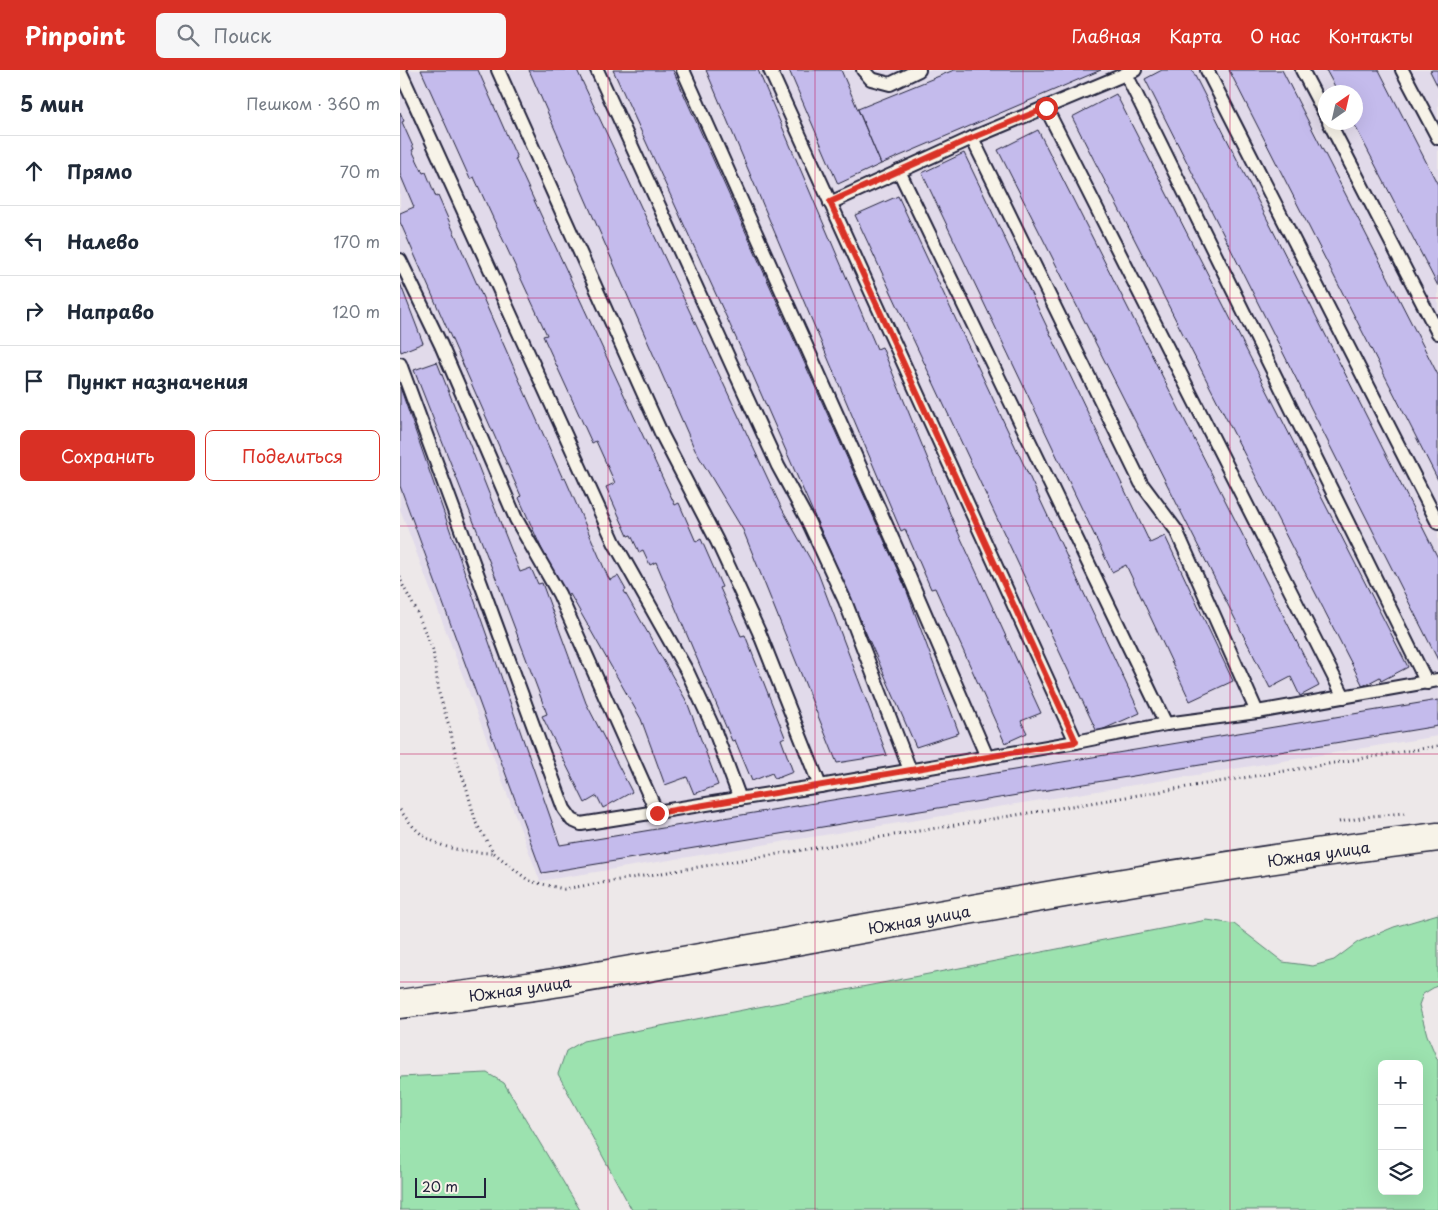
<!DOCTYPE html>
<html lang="ru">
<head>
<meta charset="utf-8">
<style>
  :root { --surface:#fff; --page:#f6f6f7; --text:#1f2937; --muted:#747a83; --line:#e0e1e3; --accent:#d93025 }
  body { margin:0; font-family:"Playpen Sans",sans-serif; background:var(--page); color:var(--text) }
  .controls { position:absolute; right:15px; bottom:15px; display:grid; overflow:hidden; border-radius:8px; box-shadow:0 5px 20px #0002 }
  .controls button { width:45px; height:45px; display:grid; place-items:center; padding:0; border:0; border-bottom:1px solid var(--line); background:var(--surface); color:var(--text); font:25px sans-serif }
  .compass { position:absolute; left:918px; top:15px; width:45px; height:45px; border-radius:50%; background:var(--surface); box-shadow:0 5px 20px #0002; rotate:34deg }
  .scale { position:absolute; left:15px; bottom:12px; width:71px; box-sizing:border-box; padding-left:5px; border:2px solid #22223b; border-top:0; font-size:14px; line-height:18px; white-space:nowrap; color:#22223b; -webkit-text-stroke:4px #f7f3e8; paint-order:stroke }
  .stop { position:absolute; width:15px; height:15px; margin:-11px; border:4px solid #d93025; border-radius:50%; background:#fff }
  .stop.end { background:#d93025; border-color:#fff; box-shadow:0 1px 5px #0008 }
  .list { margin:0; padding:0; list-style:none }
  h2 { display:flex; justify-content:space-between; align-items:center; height:65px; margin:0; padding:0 20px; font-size:21px }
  h2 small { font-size:16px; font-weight:400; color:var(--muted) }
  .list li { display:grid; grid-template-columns:32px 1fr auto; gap:15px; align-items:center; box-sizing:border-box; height:70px; padding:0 20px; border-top:1px solid var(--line) }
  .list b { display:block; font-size:19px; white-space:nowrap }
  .list em { font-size:16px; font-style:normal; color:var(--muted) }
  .actions { display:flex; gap:10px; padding:15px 20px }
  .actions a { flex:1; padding:11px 0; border:1px solid var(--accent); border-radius:8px; text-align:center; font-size:18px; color:var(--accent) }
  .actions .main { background:var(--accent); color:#fff }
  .icon { flex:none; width:28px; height:28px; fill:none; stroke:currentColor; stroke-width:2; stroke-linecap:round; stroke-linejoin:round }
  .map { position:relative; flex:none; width:1038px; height:1140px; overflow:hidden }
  header { display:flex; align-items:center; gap:30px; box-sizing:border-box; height:70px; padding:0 25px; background:var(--accent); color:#fff }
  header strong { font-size:24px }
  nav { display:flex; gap:28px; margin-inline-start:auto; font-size:18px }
  .search { width:350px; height:45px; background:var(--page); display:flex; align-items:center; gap:12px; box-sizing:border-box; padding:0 18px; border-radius:8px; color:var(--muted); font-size:19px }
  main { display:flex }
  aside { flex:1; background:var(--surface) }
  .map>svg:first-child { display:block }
  .built { fill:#e1daea; fill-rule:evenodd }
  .green { fill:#9ce2af; stroke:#5f8275; fill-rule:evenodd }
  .building { fill:#c4bbec; stroke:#22223b }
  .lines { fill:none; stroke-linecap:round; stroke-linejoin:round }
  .lane-casing { stroke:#22223b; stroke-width:16 }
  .secondary-casing { stroke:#22223b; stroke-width:31 }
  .path { stroke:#22223b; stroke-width:3; stroke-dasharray:1 4; stroke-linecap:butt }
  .lane { stroke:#f7f3e8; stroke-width:12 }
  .secondary { stroke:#f7f3e8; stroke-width:28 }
  .route { stroke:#d93025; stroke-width:6 }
  .grid { fill:none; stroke:#c2185b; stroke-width:1; stroke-opacity:0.55 }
  .labels { text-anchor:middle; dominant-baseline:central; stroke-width:4.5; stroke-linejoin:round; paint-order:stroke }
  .street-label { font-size:15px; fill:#22223b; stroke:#f7f3e8 }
</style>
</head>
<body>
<header>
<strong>Pinpoint</strong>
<div class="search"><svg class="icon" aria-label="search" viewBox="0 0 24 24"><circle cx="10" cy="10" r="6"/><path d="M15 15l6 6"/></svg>Поиск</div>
<nav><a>Главная</a><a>Карта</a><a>О нас</a><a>Контакты</a></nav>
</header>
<main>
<aside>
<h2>5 мин<small>Пешком · 360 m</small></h2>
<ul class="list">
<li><svg class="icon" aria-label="ahead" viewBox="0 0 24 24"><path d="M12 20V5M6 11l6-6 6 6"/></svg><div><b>Прямо</b></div><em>70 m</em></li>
<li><svg class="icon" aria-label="left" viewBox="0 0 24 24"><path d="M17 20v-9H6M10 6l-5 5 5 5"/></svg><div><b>Налево</b></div><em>170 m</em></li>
<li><svg class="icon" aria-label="right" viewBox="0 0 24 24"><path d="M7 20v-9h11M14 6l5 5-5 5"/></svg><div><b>Направо</b></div><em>120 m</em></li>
<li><svg class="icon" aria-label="arrive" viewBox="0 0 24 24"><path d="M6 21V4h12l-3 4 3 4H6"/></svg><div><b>Пункт назначения</b></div></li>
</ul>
<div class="actions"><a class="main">Сохранить</a><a>Поделиться</a></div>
</aside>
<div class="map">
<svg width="1038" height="1140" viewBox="0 0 1038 1140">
  <rect width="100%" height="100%" fill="#ede8e9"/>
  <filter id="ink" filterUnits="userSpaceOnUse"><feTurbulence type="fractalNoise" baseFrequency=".02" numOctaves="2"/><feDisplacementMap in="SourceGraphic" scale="10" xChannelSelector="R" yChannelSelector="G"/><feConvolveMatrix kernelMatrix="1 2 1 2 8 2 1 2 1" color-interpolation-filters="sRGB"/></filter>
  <g filter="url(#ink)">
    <!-- built -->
    <path class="built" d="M0 0H1038V666L140 811 0 439ZM926 22H956V52H926Z"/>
    <!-- green -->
    <g class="green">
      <path d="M1038 844V915L1023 924 1019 935 1027 965 1038 991V1140H232L158 1004 166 981 183 971 807 850 834 854 883 892 913 896 934 890 958 872 994 857ZM982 994H1019V1121H982Z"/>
      <path d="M87 1003 104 1013 180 1140H0V1007Z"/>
    </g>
    <!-- building -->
    <g class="building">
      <path d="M21 0H78L117 88 115 89 275 435 279 433 296 472 301 469 322 517 320 518 341 566 345 565 385 667 381 669 393 702 375 709 372 703 352 711 335 670 332 671 256 492 250 495 243 480 239 482 231 465 228 466 206 417 215 413 196 371 192 373 143 266 147 265 74 107 70 109Z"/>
      <path d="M129 0H177L381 437 418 503 487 685 437 693 343 460 295 380Z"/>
      <path d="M213 0H273L506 519 559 663 516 677 347 292Z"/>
      <path d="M306 0H358L477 279 482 277 553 451 641 643 621 651 627 663 605 673 535 518 531 519 505 459 501 461Z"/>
      <path d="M389 0H441L481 94 438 114Z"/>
      <path d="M554 0H701L481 94 458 39Z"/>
      <path d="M762 0H792L1038 488V590L745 9Z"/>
      <path d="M829 0H882L1038 305V410Z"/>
      <path d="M926 0H979L1038 115V216L953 52H956V22H938Z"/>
      <path d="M1032 0H1038V17L1030 1Z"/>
      <path d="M716 24 1008 597 981 611 980 607 963 616 672 47Z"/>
      <path d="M0 42 4 51 2 52 14 79 12 80 23 103 26 102 36 127 38 126 163 409 165 408 208 507 210 510 218 506 226 520 224 521 287 632 318 715 294 724 287 707 265 715 241 649 170 524 163 527 119 428 121 426 0 152V143L14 137 0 104Z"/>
      <path d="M638 60 919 616 900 626 891 607 870 618 598 80Z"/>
      <path d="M564 83 750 473 765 466 833 611 790 631 726 495 712 502 522 103Z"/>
      <path d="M498 126 740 643 697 662 455 145Z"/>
      <path d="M0 213 23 273 1 282 0 278Z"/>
      <path d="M37 292 120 502 131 498 138 514 142 513 186 633 232 722 203 738 197 726 185 733 142 646 147 644 97 511 14 300Z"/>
      <path d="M0 317 160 775 1038 630V656L142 803 0 416Z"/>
    </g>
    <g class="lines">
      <defs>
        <g id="lane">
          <path d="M98 0 262 365 317 471 359 562 420 716"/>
          <path d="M197 0 378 396 408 451 445 531 510 700"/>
          <path d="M283 0 505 497 587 687"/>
          <path d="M370 0 676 672"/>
          <path d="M463 0 471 9 490 14 519 0"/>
          <path d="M807 0 1038 453"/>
          <path d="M902 0 926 46"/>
          <path d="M1002 0 1038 68"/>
          <path d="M0 1 214 472 288 603 314 659 340 729"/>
          <path d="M726 4 1027 613"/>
          <path d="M646 38 944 627"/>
          <path d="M929 52 1038 263"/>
          <path d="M572 68 741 413 776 460 857 642"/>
          <path d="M499 101 766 654"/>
          <path d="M430 133 572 68 735 0"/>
          <path d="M0 190 41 275 116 449 159 524 257 743"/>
          <path d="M0 294 164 739 172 750 181 754 420 716 676 672 766 654 857 642 1038 610"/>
        </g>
        <g id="secondary">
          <path id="s1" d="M0 934C56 926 112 920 167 911 458 862 746 802 1038 767"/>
        </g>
      </defs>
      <!-- lane casing -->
      <use href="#lane" class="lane-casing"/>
      <!-- secondary casing -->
      <use href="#secondary" class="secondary-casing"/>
      <!-- path -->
      <g class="path">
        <path d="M0 506 2 514 15 538 33 580 39 623 50 659 57 691 66 716 76 753 94 783 129 811 164 819 1038 676"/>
        <path d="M0 740C4 745 7 750 12 755 32 779 65 782 94 783"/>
        <path d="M939 752 972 746 1005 743"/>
      </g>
      <!-- lane -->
      <use href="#lane" class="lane"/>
      <!-- secondary -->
      <use href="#secondary" class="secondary"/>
    </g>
  </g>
  <g class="lines" filter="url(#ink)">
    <!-- route -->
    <path class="route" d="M257 743 676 672 430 132 572 68 646 38"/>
  </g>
  <!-- grid -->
  <path class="grid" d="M208 0V1140M415 0V1140M623 0V1140M830 0V1140M0 228H1038M0 456H1038M0 684H1038M0 912H1038"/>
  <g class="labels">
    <!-- street labels -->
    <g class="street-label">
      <text stroke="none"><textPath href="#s1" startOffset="931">Южная улица</textPath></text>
      <text stroke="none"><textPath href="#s1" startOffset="526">Южная улица</textPath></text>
      <text stroke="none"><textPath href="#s1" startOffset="121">Южная улица</textPath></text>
    </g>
  </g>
</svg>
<div class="controls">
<button>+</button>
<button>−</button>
<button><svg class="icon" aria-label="layers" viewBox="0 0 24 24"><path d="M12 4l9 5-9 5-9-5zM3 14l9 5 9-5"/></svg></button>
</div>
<svg class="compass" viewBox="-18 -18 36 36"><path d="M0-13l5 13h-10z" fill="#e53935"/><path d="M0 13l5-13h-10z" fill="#747a83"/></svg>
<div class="scale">20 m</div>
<div class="stop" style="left:646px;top:38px"></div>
<div class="stop end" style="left:257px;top:743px"></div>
</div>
</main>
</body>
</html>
